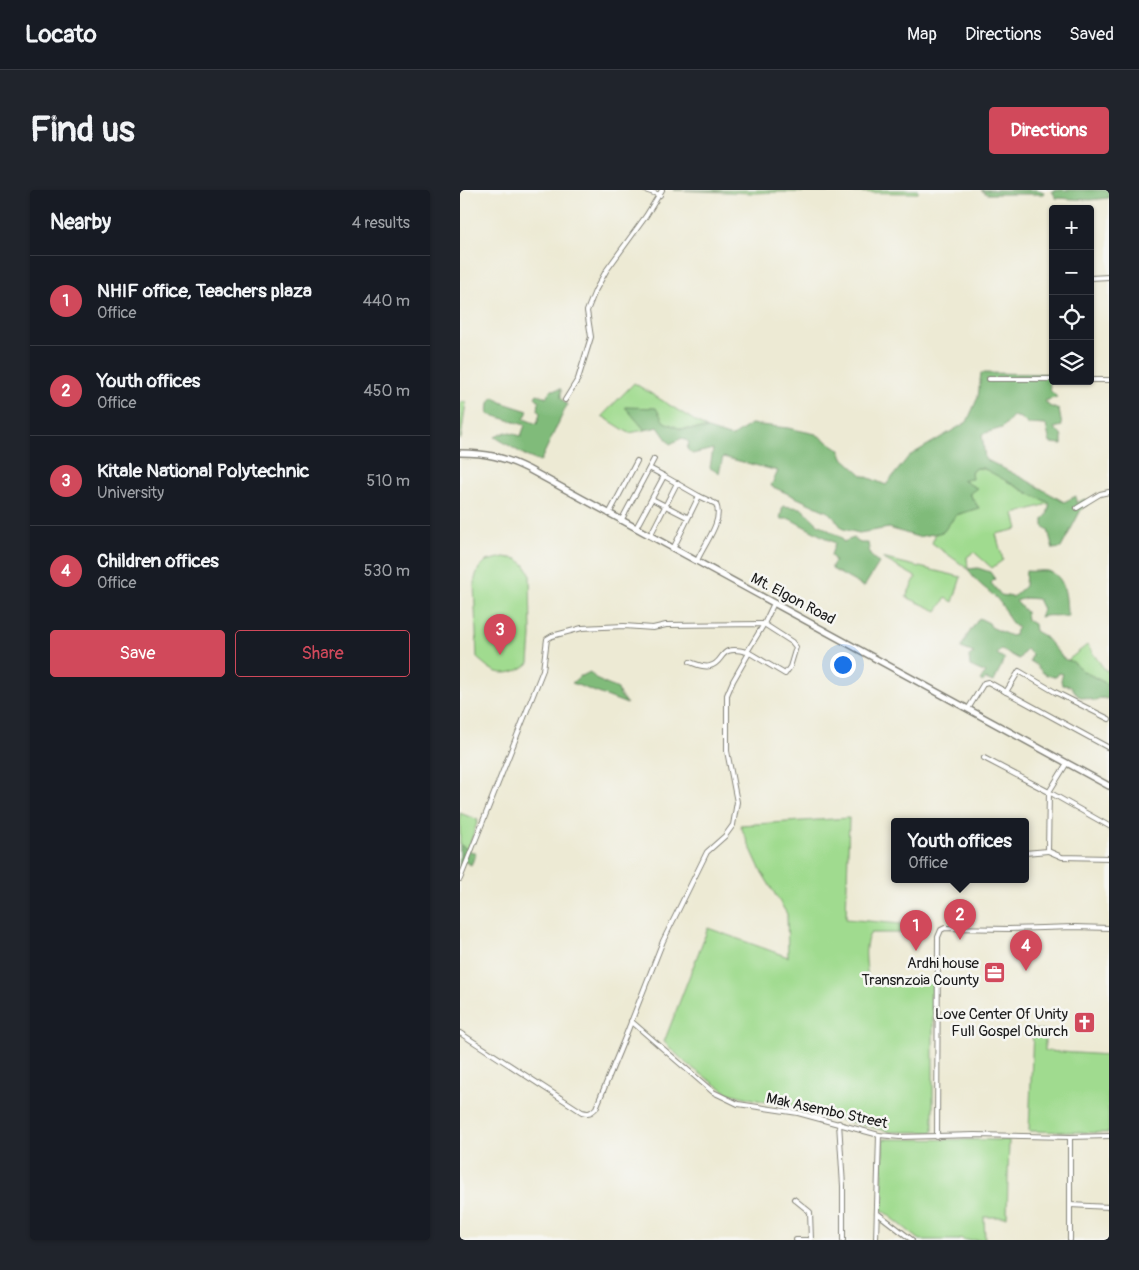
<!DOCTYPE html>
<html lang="en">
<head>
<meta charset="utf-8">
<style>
  :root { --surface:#171b24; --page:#20242c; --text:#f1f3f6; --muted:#9ea1a6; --line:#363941; --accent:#d1495b }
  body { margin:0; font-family:Pangolin,sans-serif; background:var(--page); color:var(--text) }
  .controls { position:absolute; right:15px; top:15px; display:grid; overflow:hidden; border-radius:5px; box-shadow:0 1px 4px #0004 }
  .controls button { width:45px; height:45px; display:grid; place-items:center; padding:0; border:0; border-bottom:1px solid var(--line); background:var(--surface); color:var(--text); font:25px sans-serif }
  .you { position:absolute; left:382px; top:474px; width:18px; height:18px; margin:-12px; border:4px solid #fff; border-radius:50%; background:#1a73e8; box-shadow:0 0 0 8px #1a73e833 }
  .badge { display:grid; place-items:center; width:32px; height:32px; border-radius:50%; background:var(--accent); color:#fff; font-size:16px; font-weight:700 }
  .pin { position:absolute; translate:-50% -41px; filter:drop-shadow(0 1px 2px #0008) }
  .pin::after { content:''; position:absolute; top:26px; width:18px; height:15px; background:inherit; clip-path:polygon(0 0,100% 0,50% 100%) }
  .popup { position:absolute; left:431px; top:628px; width:138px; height:65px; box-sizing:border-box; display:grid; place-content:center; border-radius:5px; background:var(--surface); filter:drop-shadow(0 1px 4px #0005); font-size:16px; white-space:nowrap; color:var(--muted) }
  .popup b { font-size:19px; color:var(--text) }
  .popup::after { content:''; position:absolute; left:50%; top:100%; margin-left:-10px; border:10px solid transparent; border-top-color:var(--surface) }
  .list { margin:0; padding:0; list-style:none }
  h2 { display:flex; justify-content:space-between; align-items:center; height:65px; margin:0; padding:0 20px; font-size:21px }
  h2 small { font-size:16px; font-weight:400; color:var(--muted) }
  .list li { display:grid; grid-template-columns:32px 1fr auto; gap:15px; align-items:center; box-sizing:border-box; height:90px; padding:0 20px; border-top:1px solid var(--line) }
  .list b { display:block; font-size:19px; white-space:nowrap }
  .list p { margin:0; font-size:16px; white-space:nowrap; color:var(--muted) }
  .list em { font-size:16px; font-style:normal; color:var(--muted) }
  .actions { display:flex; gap:10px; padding:15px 20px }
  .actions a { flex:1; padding:11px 0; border:1px solid var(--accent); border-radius:5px; text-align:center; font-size:18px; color:var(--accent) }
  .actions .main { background:var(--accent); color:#fff }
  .icon { flex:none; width:28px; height:28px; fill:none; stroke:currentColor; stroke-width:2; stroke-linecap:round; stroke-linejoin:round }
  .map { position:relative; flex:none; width:649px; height:1050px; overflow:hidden; border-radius:5px }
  header { display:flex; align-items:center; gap:30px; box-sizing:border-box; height:70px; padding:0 25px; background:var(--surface); border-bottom:1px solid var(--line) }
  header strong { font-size:24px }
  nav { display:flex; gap:28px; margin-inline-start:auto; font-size:18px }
  .intro { display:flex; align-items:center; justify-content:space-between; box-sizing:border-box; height:120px; padding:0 30px }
  h1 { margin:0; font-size:35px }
  .button { padding:12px 22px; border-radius:5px; background:var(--accent); color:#fff; font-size:18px; font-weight:700 }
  main { display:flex; gap:30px; padding:0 30px }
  aside { flex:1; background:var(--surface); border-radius:5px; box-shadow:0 1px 4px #0004 }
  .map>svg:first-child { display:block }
  .green { fill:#a0db8f; stroke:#5e7c56 }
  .forest { fill:#80bb7a; stroke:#4e6c4b }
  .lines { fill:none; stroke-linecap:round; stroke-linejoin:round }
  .minor-casing { stroke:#848378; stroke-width:6 }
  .tertiary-casing { stroke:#848378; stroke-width:8 }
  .minor { stroke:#fff; stroke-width:4 }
  .tertiary { stroke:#fff; stroke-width:5 }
  .labels { text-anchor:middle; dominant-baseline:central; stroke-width:5; stroke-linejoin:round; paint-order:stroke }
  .street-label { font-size:15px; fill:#1c1c1c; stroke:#f6f6f2 }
  .poi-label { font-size:15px; fill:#1c1c1c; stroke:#f6f6f2; text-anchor:end }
</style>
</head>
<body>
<header>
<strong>Locato</strong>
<nav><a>Map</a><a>Directions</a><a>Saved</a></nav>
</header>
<div class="intro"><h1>Find us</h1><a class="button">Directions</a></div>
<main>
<aside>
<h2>Nearby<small>4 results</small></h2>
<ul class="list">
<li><span class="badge">1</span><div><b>NHIF office, Teachers plaza</b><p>Office</p></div><em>440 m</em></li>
<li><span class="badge">2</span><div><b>Youth offices</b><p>Office</p></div><em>450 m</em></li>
<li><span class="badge">3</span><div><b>Kitale National Polytechnic</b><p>University</p></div><em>510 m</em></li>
<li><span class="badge">4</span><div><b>Children offices</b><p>Office</p></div><em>530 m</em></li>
</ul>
<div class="actions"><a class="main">Save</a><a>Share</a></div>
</aside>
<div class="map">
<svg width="649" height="1050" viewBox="0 0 649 1050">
  <rect width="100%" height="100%" fill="#f6f6f2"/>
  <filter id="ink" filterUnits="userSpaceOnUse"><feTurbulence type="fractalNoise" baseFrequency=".02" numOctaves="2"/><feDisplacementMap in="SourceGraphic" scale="10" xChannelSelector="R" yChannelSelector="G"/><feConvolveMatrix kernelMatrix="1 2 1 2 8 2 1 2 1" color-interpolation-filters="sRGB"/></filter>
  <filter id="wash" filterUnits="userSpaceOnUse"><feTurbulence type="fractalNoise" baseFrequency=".0096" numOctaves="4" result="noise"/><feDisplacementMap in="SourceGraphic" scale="20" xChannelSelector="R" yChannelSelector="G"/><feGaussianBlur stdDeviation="1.12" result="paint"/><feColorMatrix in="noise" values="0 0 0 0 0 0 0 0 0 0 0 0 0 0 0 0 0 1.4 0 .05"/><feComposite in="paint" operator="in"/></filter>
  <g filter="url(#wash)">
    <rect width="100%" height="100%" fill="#edead4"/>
    <!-- green -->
    <g class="green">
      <path d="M214 0H458V3L322 2 293 3Z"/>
      <path d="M174 193 248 239H221L166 217 185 240 169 243 142 226Z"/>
      <path d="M0 212H6L1 249H0Z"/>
      <path d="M517 278C535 279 552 294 568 303 575 307 583 310 591 313L554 324 558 339 536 344 543 370 532 378 514 362 507 367 508 379 472 353 476 343 483 342 496 325 519 318 509 303 516 298 501 290Z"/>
      <path d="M44 367 57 369 64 374 70 383 71 446 69 473C61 481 45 486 34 481 28 478 22 472 17 468L14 393 16 385 19 378 26 371Z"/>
      <path d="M422 368 501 387 493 412 486 408 477 421 446 407 456 387Z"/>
      <path d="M627 455 645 480 649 481V495L623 481 613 472 608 470Z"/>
      <path d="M0 623 18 630 8 660 0 655Z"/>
      <path d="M389 628 386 729 441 734V743H411C402 754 407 777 408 790H473V942H431L268 903 228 875 204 852 248 738 328 767 327 724 301 681 280 635Z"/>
      <path d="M573 840H585V861L648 865 649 943 569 941Z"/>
      <path d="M423 949 549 950 547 1027H524L525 1050H503L501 1048 499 1050H460L422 1020Z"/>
    </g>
    <!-- forest -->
    <g class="forest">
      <path d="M521 0H578L584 2 583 4H527Z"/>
      <path d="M601 0H649V8L630 10 596 8 592 1Z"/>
      <path d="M521 183 589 184 590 200 597 207 585 211 589 216 599 220 602 236 594 238 602 246V254L590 253 586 235 567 234 561 228 553 226 542 238 522 244 525 269 568 291 604 312 616 306V313L625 309 627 315 622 318 601 358 593 359 588 340 583 336V329L587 325 590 313 570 304 523 278H517L511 282 512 289 502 290 517 298 509 304 519 318 496 325 483 342 458 347 429 338 399 343 383 339 370 323 311 296 318 281 263 267 259 283 250 278 253 259 232 264 227 259 229 252 222 248 210 254 198 237 185 240 165 217 196 218 204 232 221 239H248L272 247 291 234 328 238 356 244 379 259 384 269 402 285 426 295 449 266 507 232 518 207Z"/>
      <path d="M101 199V208L107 215 80 272 68 267 35 247 46 242 61 246 65 235 28 224 29 213 33 207 43 213 68 221 64 229 77 234 80 223 78 221 79 211 75 207 77 204 86 207 91 200Z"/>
      <path d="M323 316 341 318 358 334 382 348 383 352 394 348 400 353H408L410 365 419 373 404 397 372 379V376L375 371 371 365 375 353 330 329H320Z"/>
      <path d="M518 378 530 382 535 389 531 393 541 405 553 407 565 396 566 381C573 382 580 380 587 381 606 385 606 407 607 423L609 426C599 427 590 424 580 427L583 419 578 409 566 408 556 411 566 422 567 430 574 434 575 441 584 446 604 469 613 472 623 481 649 495V509L640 508 636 511 618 506 611 496 602 495 601 490 603 484 599 483 596 487C578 485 582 477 570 471L572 464 566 459 559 469 541 459 537 464 545 469 533 492 526 489 522 492 520 490 526 483 510 476 509 466 514 463 501 458 507 446 519 428 529 433 531 437 551 446 555 445 556 440 558 438C546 430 547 420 538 410 528 399 515 393 508 379Z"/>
      <path d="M130 482C137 492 147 494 158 499L160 505 167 514 112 493 120 486H122Z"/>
      <path d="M0 655 16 664 11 675 4 671 0 680Z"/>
    </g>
  </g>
  <g filter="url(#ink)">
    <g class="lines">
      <defs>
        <g id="minor">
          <path d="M185 0 200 5"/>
          <path d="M630 88 649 87"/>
          <path d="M529 189H593"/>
          <path d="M630 190H649"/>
          <path d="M105 210 118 189 131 147 127 121 135 101 146 81 186 26 202 0"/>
          <path d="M191 279 204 286"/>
          <path d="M192 309 227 327"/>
          <path d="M617 318 640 304 649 302"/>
          <path d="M149 324 177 271"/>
          <path d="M161 331 194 269"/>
          <path d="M176 338 204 286 239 306 256 314C264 331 244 354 237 371"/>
          <path d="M190 346 217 293"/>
          <path d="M213 359 239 306"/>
          <path d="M230 472C236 474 244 478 250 476 266 472 257 454 287 462L304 434 314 413"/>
          <path d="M546 502 559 481 595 502 649 529"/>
          <path d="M508 519 524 493 528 492 649 558"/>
          <path d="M524 568 589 602 588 661 602 667 649 668"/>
          <path d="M607 573 589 602 649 636"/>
          <path d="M565 663 588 661"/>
          <path d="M0 689 83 480 87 449 92 446 122 438 164 436 193 438 206 435 304 434 332 452 336 457 330 477 325 484 288 462"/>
          <path d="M171 831 253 902 278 914 338 923 419 945 440 947 514 945 610 947 649 946"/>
          <path d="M0 843 122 922C129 924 131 923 136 918L164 850 203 751 247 662 265 646 273 635 277 612 267 561V505L273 491 289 463"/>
          <path d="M379 933 383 996V1050"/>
          <path d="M477 947 478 747 481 740 485 738 549 739 614 737 649 738"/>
          <path d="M334 1009 350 1022 351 1050"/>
          <path d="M610 1015 649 1017"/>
          <path d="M417 1023 452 1050"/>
          <path d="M336 1050H348"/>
          <path d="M416 1050 419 945"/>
          <path d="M610 1050V947"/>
        </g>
        <path id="tertiary" d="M0 263C27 263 44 267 68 279L649 596"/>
      </defs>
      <!-- minor casing -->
      <use href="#minor" class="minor-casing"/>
      <!-- tertiary casing -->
      <use href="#tertiary" class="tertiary-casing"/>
      <!-- minor -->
      <use href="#minor" class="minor"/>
      <!-- tertiary -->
      <use href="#tertiary" class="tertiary"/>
    </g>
  </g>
  <!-- icons -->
  <defs>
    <symbol id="office-square" viewBox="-11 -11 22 22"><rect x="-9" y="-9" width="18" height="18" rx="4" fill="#d1495b" stroke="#f6f6f2"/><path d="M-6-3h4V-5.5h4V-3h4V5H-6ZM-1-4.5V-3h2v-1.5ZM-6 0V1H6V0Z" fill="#fff"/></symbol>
    <symbol id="church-square" viewBox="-11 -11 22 22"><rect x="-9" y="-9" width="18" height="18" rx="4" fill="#d1495b" stroke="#f6f6f2"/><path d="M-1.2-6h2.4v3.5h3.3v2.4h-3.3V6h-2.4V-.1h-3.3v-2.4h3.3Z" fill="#fff"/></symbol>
  </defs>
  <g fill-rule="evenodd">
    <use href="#office-square" x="522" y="770" width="25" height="25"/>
    <use href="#church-square" x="612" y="820" width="25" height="25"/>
  </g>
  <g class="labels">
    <!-- street labels -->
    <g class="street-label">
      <text transform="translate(333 409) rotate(28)">Mt. Elgon Road</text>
      <text transform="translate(367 921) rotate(12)">Mak Asembo Street</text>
    </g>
    <!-- poi labels -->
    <g class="poi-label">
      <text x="519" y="773">Ardhi house<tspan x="519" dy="17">Transnzoia County</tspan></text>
      <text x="608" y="824">Love Center Of Unity<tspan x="608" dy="17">Full Gospel Church</tspan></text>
    </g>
  </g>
</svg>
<div class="controls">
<button>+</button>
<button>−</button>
<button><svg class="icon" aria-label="locate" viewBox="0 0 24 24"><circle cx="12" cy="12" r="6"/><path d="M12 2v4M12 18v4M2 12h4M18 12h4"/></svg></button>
<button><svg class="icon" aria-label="layers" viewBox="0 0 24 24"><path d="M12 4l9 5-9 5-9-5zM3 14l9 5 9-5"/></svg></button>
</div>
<div class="you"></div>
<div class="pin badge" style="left:456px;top:761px">1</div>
<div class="pin badge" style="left:500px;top:750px">2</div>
<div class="popup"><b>Youth offices</b>Office</div>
<div class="pin badge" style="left:40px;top:465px">3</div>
<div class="pin badge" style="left:566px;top:781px">4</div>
</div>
</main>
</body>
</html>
